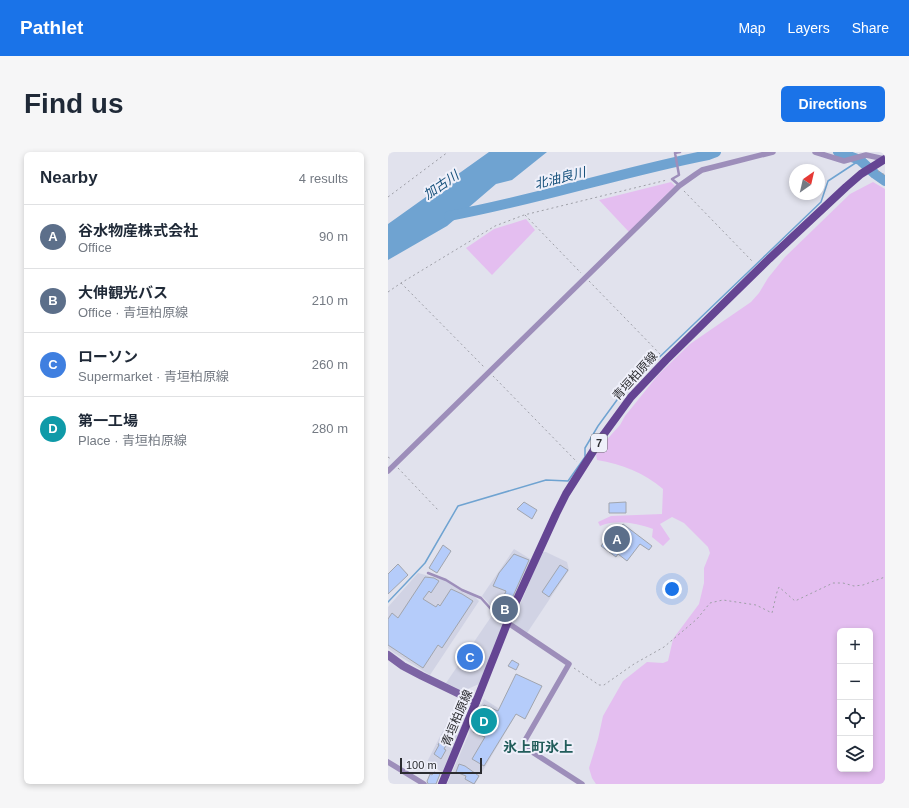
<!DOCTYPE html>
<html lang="en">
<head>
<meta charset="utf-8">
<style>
  :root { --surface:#fff; --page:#f6f6f7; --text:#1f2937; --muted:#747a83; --line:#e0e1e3; --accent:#1a73e8 }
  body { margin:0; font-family:Arial,"Noto Sans JP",sans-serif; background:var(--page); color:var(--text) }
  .controls { position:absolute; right:12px; bottom:12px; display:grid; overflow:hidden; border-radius:6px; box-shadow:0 2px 6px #0003 }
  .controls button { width:36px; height:36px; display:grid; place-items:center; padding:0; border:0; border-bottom:1px solid var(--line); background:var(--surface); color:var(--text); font:20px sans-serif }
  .compass { position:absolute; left:401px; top:12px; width:36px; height:36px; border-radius:50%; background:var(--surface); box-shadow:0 2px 6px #0003; rotate:34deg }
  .scale { position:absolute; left:12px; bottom:10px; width:82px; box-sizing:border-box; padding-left:4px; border:2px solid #2b2c30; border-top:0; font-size:11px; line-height:14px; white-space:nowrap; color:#2b2c30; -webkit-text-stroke:3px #eff0fa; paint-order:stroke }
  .you { position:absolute; left:284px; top:437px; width:14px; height:14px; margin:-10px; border:3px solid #fff; border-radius:50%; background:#1a73e8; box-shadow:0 0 0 6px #1a73e833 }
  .badge { display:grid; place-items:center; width:26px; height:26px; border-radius:50%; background:var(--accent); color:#fff; font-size:13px; font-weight:700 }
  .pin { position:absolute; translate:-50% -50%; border:2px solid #fff; box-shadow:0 1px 4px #0006 }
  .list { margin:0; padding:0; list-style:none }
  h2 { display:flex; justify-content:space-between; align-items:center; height:52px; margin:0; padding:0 16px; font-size:17px }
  h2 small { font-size:13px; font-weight:400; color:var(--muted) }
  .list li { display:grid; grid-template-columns:26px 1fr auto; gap:12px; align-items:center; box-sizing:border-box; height:64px; padding:0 16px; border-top:1px solid var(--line) }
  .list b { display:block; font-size:15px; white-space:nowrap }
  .list p { margin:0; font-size:13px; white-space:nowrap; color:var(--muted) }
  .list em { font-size:13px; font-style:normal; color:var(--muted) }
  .icon { flex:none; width:22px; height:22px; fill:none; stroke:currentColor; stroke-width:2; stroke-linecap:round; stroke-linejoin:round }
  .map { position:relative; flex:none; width:497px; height:632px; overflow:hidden; border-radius:6px }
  header { display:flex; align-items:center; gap:24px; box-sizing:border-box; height:56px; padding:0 20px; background:var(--accent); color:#fff }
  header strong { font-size:19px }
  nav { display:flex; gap:22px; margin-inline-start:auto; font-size:14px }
  .intro { display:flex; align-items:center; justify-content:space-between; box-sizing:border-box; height:96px; padding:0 24px }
  h1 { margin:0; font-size:28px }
  .button { padding:10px 18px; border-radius:6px; background:var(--accent); color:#fff; font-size:14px; font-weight:700 }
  main { display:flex; gap:24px; padding:0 24px }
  aside { flex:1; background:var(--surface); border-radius:6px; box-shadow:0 2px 6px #0003 }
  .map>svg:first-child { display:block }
  .built { fill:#d1d3e4 }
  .green { fill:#e4bef0; fill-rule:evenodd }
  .water { fill:#6fa3d1 }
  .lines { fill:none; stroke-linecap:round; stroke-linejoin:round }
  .stream { stroke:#6fa3d1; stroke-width:1.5 }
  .river { stroke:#6fa3d1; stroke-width:10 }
  .building { fill:#b5ccfa; stroke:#a1a5ae }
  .path { stroke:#9e9fa7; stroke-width:1; stroke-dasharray:2 3; stroke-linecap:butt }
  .lane { stroke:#9d8eba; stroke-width:2.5 }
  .street { stroke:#9d8eba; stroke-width:5.5 }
  .secondary { stroke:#7c64a4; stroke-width:8 }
  .primary { stroke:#654593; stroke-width:8 }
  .labels { text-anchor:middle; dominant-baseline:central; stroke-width:4; stroke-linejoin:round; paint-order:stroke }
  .shield { fill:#eff0fa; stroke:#66676d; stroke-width:1 }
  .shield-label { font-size:11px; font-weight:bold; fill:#2b2c30 }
  .street-label { font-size:12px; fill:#2b2c30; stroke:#eff0fa }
  .water-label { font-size:13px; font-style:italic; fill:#144f7a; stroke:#eff0fa }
  .quarter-label { font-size:14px; font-weight:bold; fill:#225d5b; stroke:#eff0fa }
</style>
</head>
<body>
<header>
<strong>Pathlet</strong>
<nav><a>Map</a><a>Layers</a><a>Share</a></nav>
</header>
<div class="intro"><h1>Find us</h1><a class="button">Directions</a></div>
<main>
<aside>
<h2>Nearby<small>4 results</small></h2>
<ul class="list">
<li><span class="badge" style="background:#5c6f8a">A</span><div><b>谷水物産株式会社</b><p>Office</p></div><em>90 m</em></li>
<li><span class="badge" style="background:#5c6f8a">B</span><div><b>大伸観光バス</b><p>Office · 青垣柏原線</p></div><em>210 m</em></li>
<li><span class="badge" style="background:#3f7fe0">C</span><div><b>ローソン</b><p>Supermarket · 青垣柏原線</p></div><em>260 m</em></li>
<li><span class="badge" style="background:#0f9aa8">D</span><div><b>第一工場</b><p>Place · 青垣柏原線</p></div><em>280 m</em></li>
</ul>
</aside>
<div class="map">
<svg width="497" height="632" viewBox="0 0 497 632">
  <rect width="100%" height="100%" fill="#e1e2ed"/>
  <!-- built -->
  <g class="built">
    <path d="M126 397 144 408 118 467 109 460 94 444Z"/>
    <path d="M154 400H158L179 410 181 418 139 481 124 472Z"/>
    <path d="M30 421 57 428 76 441 86 444 91 449 42 523 6 501 0 496V455Z"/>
    <path d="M105 462 116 472 91 532 75 539 58 531Z"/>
    <path d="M71 547 77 567 55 621 39 610Z"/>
    <path d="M96 547 126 566 87 632H59Z"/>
  </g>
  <!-- green -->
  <g class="green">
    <path d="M283 30 287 34 241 80 211 48Z"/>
    <path d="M485 30 497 37V632H208L204 626 201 616 210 587 215 564 235 529 259 510 275 511 280 509 285 487 311 452 316 431V416L322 401 320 395 296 371 284 365 272 372 282 387 275 394 264 385 265 377C248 371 229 367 212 374L210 370 223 364 274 362 275 337C256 321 234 312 209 308L208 303 213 294 232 273 237 264 270 223 302 192 363 150 371 141 380 126 397 105 462 42ZM452 479H482V617H452Z"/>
    <path d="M138 67 147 78 104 123 78 96 106 77Z"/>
  </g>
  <!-- water -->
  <path class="water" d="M101 0H159L124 28 108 32 59 74 0 108V72Z"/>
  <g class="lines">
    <!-- stream -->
    <path class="stream" d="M0 450 37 411 70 354 158 328 180 329 197 305V296L210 274 237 237 257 219 433 50 440 29 472 8"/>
    <!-- river -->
    <g class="river">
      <path d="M450 0 472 8 487 22 497 29"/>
      <path d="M61 64C149 48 233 20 320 3L328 0"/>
    </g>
  </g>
  <!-- building -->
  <g class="building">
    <path d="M136 350 149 358 144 367 129 357Z"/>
    <path d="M238 350V361H221V351Z"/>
    <path d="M235 372 264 394 261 398 252 392 239 409 230 402 228 405 213 394 227 375 230 378Z"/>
    <path d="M55 393 63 399 49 421 41 416Z"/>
    <path d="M126 402 141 408 118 460 114 458 116 455 112 453 118 439 105 434 111 421Z"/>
    <path d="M10 412 20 423 0 442V422Z"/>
    <path d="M172 413 180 418 161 445 154 440Z"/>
    <path d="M37 425 46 426 51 429 43 441 41 439 35 447 48 455 50 452 52 454 63 437 74 442 85 449 54 496 50 493 35 516 0 493V467L4 461 10 466Z"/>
    <path d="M82 498 90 503 83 513 75 507Z"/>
    <path d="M124 508 131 512 128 518 120 514Z"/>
    <path d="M128 522 154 534 137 567 128 562 96 614 84 607 97 585 85 580 96 553 110 559Z"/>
    <path d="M58 578 64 582 56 597 58 598 53 607 46 602 51 593H50Z"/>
    <path d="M71 612 77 614 91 624 86 632 77 627 78 624 68 620Z"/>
    <path d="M46 620 52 622 48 632H40L39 629 40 627 42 622 44 623Z"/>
  </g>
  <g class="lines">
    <!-- path -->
    <g class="path">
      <path d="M0 3 3 0"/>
      <path d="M490 19 497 23"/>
      <path d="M296 39 365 110"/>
      <path d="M0 45 60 0"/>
      <path d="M137 63 193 121"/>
      <path d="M201 129 273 203"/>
      <path d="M13 131 97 216"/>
      <path d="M0 140 13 131 107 74 136 63 279 28"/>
      <path d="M105 224 189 310"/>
      <path d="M0 305 3 307"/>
      <path d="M10 316 51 359"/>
      <path d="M186 516 211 533H216L246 512 276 495 309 467 322 451 326 450 335 448 368 453 384 461 389 440 391 435 407 449 445 431H455L466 434 475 433 497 425"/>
    </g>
    <!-- lane -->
    <g class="lane">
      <path d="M291 33 284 27 291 23 287 1 292 0"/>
      <path d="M40 421 58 428 74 438 93 446 111 466 118 470"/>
    </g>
    <!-- street -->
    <g class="street">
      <path d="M427 0 456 9 478 3 497 7"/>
      <path d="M0 319 291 34 308 22 314 18 385 0"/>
      <path d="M120 471 181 512 136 590V593L138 596 194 632"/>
      <path d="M0 610 36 632"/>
    </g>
    <!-- secondary -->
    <path class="secondary" d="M0 503 15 514 34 524 88 550"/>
    <!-- primary -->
    <path class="primary" d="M54 632 88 550 126 454 168 362 178 342 216 282 243 245 278 208 381 107 458 35 473 22 497 7"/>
  </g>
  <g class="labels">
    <!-- shield labels -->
    <rect class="shield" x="203" y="282" width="16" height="18" rx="3"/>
    <g class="shield-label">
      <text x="211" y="291">7</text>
    </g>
    <!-- street labels -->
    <g class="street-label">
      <text transform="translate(247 224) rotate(-48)">青垣柏原線</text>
      <text transform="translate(69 566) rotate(-67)">青垣柏原線</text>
    </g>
    <!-- water labels -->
    <g class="water-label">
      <text transform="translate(172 26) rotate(-14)">北油良川</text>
      <text transform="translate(53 33) rotate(-35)">加古川</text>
    </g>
    <!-- quarter labels -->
    <g class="quarter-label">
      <text x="150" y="595">氷上町氷上</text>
    </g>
  </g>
</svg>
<div class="controls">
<button>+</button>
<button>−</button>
<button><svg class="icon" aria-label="locate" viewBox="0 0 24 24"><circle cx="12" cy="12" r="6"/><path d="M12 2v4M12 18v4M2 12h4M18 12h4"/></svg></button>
<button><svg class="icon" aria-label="layers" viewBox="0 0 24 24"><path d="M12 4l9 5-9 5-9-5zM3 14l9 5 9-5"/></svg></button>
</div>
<svg class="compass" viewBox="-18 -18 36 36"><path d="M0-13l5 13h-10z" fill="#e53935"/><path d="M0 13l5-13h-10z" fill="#747a83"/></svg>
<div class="scale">100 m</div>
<div class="you"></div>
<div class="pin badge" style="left:229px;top:387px;background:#5c6f8a">A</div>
<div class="pin badge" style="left:117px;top:457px;background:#5c6f8a">B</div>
<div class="pin badge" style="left:82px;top:505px;background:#3f7fe0">C</div>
<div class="pin badge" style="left:96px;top:569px;background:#0f9aa8">D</div>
</div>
</main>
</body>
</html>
